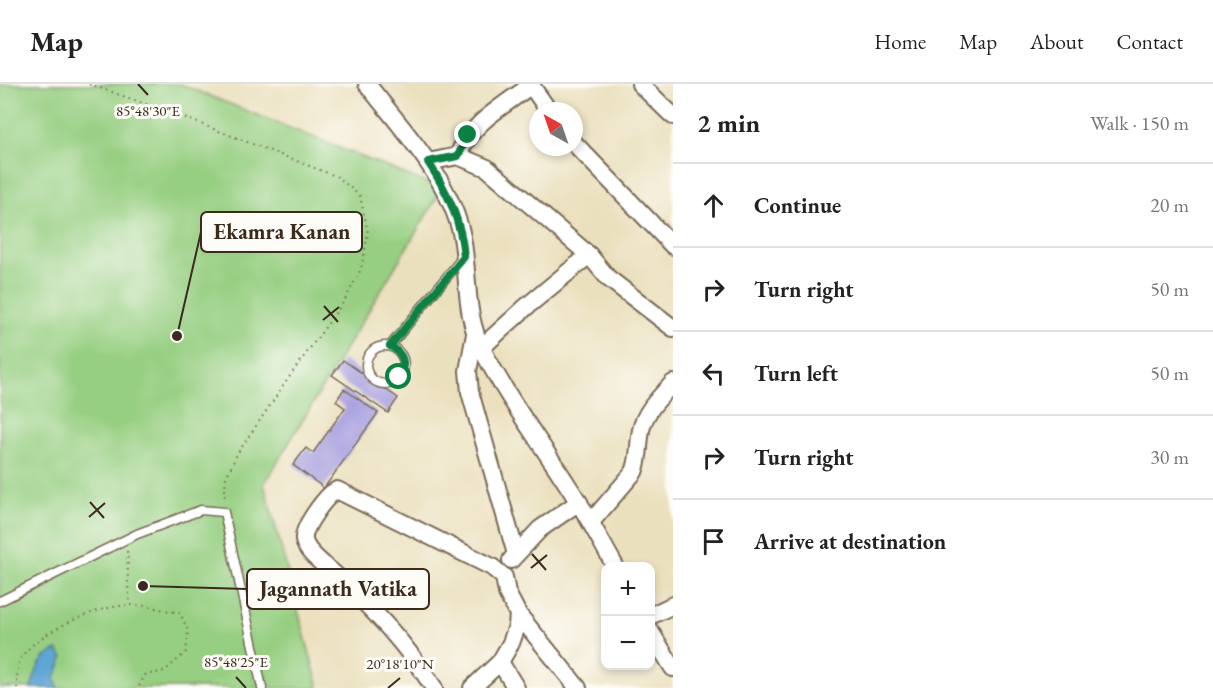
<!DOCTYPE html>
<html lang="en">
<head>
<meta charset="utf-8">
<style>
  :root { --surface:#fff; --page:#f2f2f2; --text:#222; --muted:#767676; --line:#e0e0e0 }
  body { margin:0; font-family:"EB Garamond",serif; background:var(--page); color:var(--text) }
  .controls { position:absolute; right:18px; bottom:18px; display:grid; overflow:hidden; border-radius:12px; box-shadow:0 3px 9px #0003 }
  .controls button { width:54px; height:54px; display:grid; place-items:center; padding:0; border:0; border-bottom:2px solid var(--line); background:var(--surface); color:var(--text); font:30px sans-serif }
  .compass { position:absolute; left:529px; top:18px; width:54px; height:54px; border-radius:50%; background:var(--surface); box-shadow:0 3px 9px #0003; rotate:320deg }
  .stop { position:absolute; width:18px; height:18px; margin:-14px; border:4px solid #0b8043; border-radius:50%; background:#fff }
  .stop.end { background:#0b8043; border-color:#fff; box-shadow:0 2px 6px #0008 }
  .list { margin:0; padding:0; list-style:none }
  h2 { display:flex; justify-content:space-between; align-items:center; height:78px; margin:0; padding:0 24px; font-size:26px }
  h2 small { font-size:20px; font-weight:400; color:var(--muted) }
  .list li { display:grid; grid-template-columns:39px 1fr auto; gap:18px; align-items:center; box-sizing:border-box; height:84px; padding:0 24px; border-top:2px solid var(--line) }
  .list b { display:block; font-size:22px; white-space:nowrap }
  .list em { font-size:20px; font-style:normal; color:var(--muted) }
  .icon { flex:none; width:33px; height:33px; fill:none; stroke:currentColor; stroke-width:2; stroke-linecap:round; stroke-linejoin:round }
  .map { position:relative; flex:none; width:673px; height:604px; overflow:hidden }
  header { display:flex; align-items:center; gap:36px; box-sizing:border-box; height:84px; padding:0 30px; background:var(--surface); border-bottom:2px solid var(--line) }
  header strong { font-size:28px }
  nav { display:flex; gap:33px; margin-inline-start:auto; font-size:21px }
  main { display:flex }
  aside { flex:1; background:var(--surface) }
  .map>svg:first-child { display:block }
  .green { fill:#97cf82; stroke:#697c50; stroke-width:1.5 }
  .water { fill:#5fa6d5; stroke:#4d687a; stroke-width:1.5 }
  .building { fill:#a69ddf }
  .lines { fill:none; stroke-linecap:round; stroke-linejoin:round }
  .lane-casing { stroke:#796a56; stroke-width:11 }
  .street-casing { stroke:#796a56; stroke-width:20 }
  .path { stroke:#796a56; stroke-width:2; stroke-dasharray:1.5 4.5; stroke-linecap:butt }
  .lane { stroke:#fff; stroke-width:8 }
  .street { stroke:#fff; stroke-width:16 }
  .route { stroke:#0b8043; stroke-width:8 }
  .ticks { fill:none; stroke:#3b2a1e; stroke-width:2 }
  .ticks-label { font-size:15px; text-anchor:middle; fill:#3b2a1e; stroke:#fdfcf7; stroke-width:6; stroke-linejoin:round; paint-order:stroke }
  .leader { fill:none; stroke:#3b2a1e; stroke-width:2 }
  .callout-dot { fill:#3b2a1e; stroke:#fdfcf7; stroke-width:2 }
  .callout { fill:#fdfcf7; stroke:#3b2a1e; stroke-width:2 }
  .callout-label { font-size:22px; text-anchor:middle; font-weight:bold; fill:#3b2a1e }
</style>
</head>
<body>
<header>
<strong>Map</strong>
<nav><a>Home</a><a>Map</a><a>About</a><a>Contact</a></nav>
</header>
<main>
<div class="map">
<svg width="673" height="604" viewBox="0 0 673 604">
  <rect width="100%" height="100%" fill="#fdfcf7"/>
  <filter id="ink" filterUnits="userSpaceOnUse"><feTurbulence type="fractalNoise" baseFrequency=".0167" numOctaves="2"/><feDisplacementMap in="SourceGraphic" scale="12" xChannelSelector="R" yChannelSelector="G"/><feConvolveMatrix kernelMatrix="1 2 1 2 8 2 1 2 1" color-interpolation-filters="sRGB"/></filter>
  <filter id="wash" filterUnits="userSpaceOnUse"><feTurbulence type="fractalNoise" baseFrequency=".008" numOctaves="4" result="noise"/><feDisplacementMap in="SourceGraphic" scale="24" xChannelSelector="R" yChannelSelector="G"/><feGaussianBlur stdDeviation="1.35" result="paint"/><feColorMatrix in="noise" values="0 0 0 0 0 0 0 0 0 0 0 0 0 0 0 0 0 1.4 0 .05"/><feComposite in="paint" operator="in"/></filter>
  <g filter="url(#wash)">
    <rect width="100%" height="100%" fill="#ebe0be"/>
    <!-- green -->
    <path class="green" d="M0 0H180L442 105 264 400 319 604H0Z"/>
    <!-- water -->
    <path class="water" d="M57 566 63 574 55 594 58 604H31C37 586 38 574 57 566Z"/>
    <g id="blocks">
      <!-- building -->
      <g class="building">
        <path d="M343 276 398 314 388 329 332 291Z"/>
        <path d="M344 305 378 329 324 404 293 381 306 364 313 369 345 324 336 317Z"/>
      </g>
    </g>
  </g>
  <g filter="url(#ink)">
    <use href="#blocks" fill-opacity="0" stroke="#796a56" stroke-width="1.5"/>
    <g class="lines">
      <defs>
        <g id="lane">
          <path d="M390 262 463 173"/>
          <circle cx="385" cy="281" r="19"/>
          <path d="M0 517 137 450 201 426 224 428 262 604"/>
        </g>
        <g id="street">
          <path d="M367 0C402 45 451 96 462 153 469 190 464 230 482 265 510 319 547 367 579 419 592 440 603 461 615 482"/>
          <path d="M530 0 549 27"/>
          <path d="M640 0 673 32"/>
          <path d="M574 59 673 162"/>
          <path d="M458 72C470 39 504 22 531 1"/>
          <path d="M428 78 458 72 487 84 589 171 608 194 673 244"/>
          <path d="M475 250 468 287 470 308 516 470"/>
          <path d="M481 264 526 223 589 171"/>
          <path d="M591 438 634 388C640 374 638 361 641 346 645 327 660 313 673 299"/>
          <path d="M511 476 540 445 579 418"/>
          <path d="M518 530 578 604"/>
          <path d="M650 532 673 521"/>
          <path d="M650 547 673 584"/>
          <path d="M500 578 516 604"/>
          <path d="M434 604C406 560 370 521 331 487 322 479 306 468 304 456 302 444 323 417 332 409L337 406 492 483 504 493 507 509 518 530 517 542 511 559 500 578 472 604"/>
        </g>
      </defs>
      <!-- lane casing -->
      <use href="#lane" class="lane-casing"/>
      <!-- street casing -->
      <use href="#street" class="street-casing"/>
      <!-- path -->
      <g class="path">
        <path d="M89 0 180 32 338 93 360 112 368 149 361 185 345 216 292 289 237 370 226 394 224 417"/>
        <path d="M127 467C129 486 126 503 131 521"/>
        <path d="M17 604C17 595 17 580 22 572 42 546 97 522 129 521 145 520 164 527 180 529L188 547 186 568 165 587 145 591 138 604"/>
      </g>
      <!-- lane -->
      <use href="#lane" class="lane"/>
      <!-- street -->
      <use href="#street" class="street"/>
    </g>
  </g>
  <g class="lines" filter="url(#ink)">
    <!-- route -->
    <path class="route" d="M399 293C407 280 403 269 390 262L464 173C461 137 448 108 428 78L458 72 468 51"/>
  </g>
  <!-- ticks -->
  <path class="ticks" d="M138 0 148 11M324 222 338 238M323 236 339 223M90 418 104 434M89 433 105 419M532 470 546 486M531 484 547 471M236 593 246 604M388 604 400 594"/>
  <g class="ticks-label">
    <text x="148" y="32">85°48'30"E</text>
    <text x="236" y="583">85°48'25"E</text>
    <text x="400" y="585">20°18'10"N</text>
  </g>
  <!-- callouts -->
  <path class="leader" d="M177 252L201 148M143 502L247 505"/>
  <g class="callout-dot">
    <circle cx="177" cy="252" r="6"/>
    <circle cx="143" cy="502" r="6"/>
  </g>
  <g class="callout">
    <rect x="201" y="128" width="161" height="40" rx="6"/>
    <rect x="247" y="485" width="182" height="40" rx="6"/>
  </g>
  <g class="callout-label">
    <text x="282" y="155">Ekamra Kanan</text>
    <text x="338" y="512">Jagannath Vatika</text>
  </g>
</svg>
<div class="controls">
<button>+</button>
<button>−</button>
</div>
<svg class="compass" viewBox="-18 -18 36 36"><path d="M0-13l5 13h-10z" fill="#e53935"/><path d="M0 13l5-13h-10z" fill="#767676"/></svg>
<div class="stop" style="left:399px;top:293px"></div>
<div class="stop end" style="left:468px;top:51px"></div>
</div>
<aside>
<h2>2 min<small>Walk · 150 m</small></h2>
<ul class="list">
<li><svg class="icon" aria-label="ahead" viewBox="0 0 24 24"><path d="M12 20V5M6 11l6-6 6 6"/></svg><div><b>Continue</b></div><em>20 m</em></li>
<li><svg class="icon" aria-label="right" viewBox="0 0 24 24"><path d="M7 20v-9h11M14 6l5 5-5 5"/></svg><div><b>Turn right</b></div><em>50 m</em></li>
<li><svg class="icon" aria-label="left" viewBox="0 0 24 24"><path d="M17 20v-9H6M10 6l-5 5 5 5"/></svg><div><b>Turn left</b></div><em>50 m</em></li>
<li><svg class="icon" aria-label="right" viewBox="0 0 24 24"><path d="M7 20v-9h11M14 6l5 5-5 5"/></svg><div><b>Turn right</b></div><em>30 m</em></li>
<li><svg class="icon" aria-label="arrive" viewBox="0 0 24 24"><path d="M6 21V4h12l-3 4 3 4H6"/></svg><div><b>Arrive at destination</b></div></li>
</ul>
</aside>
</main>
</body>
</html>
